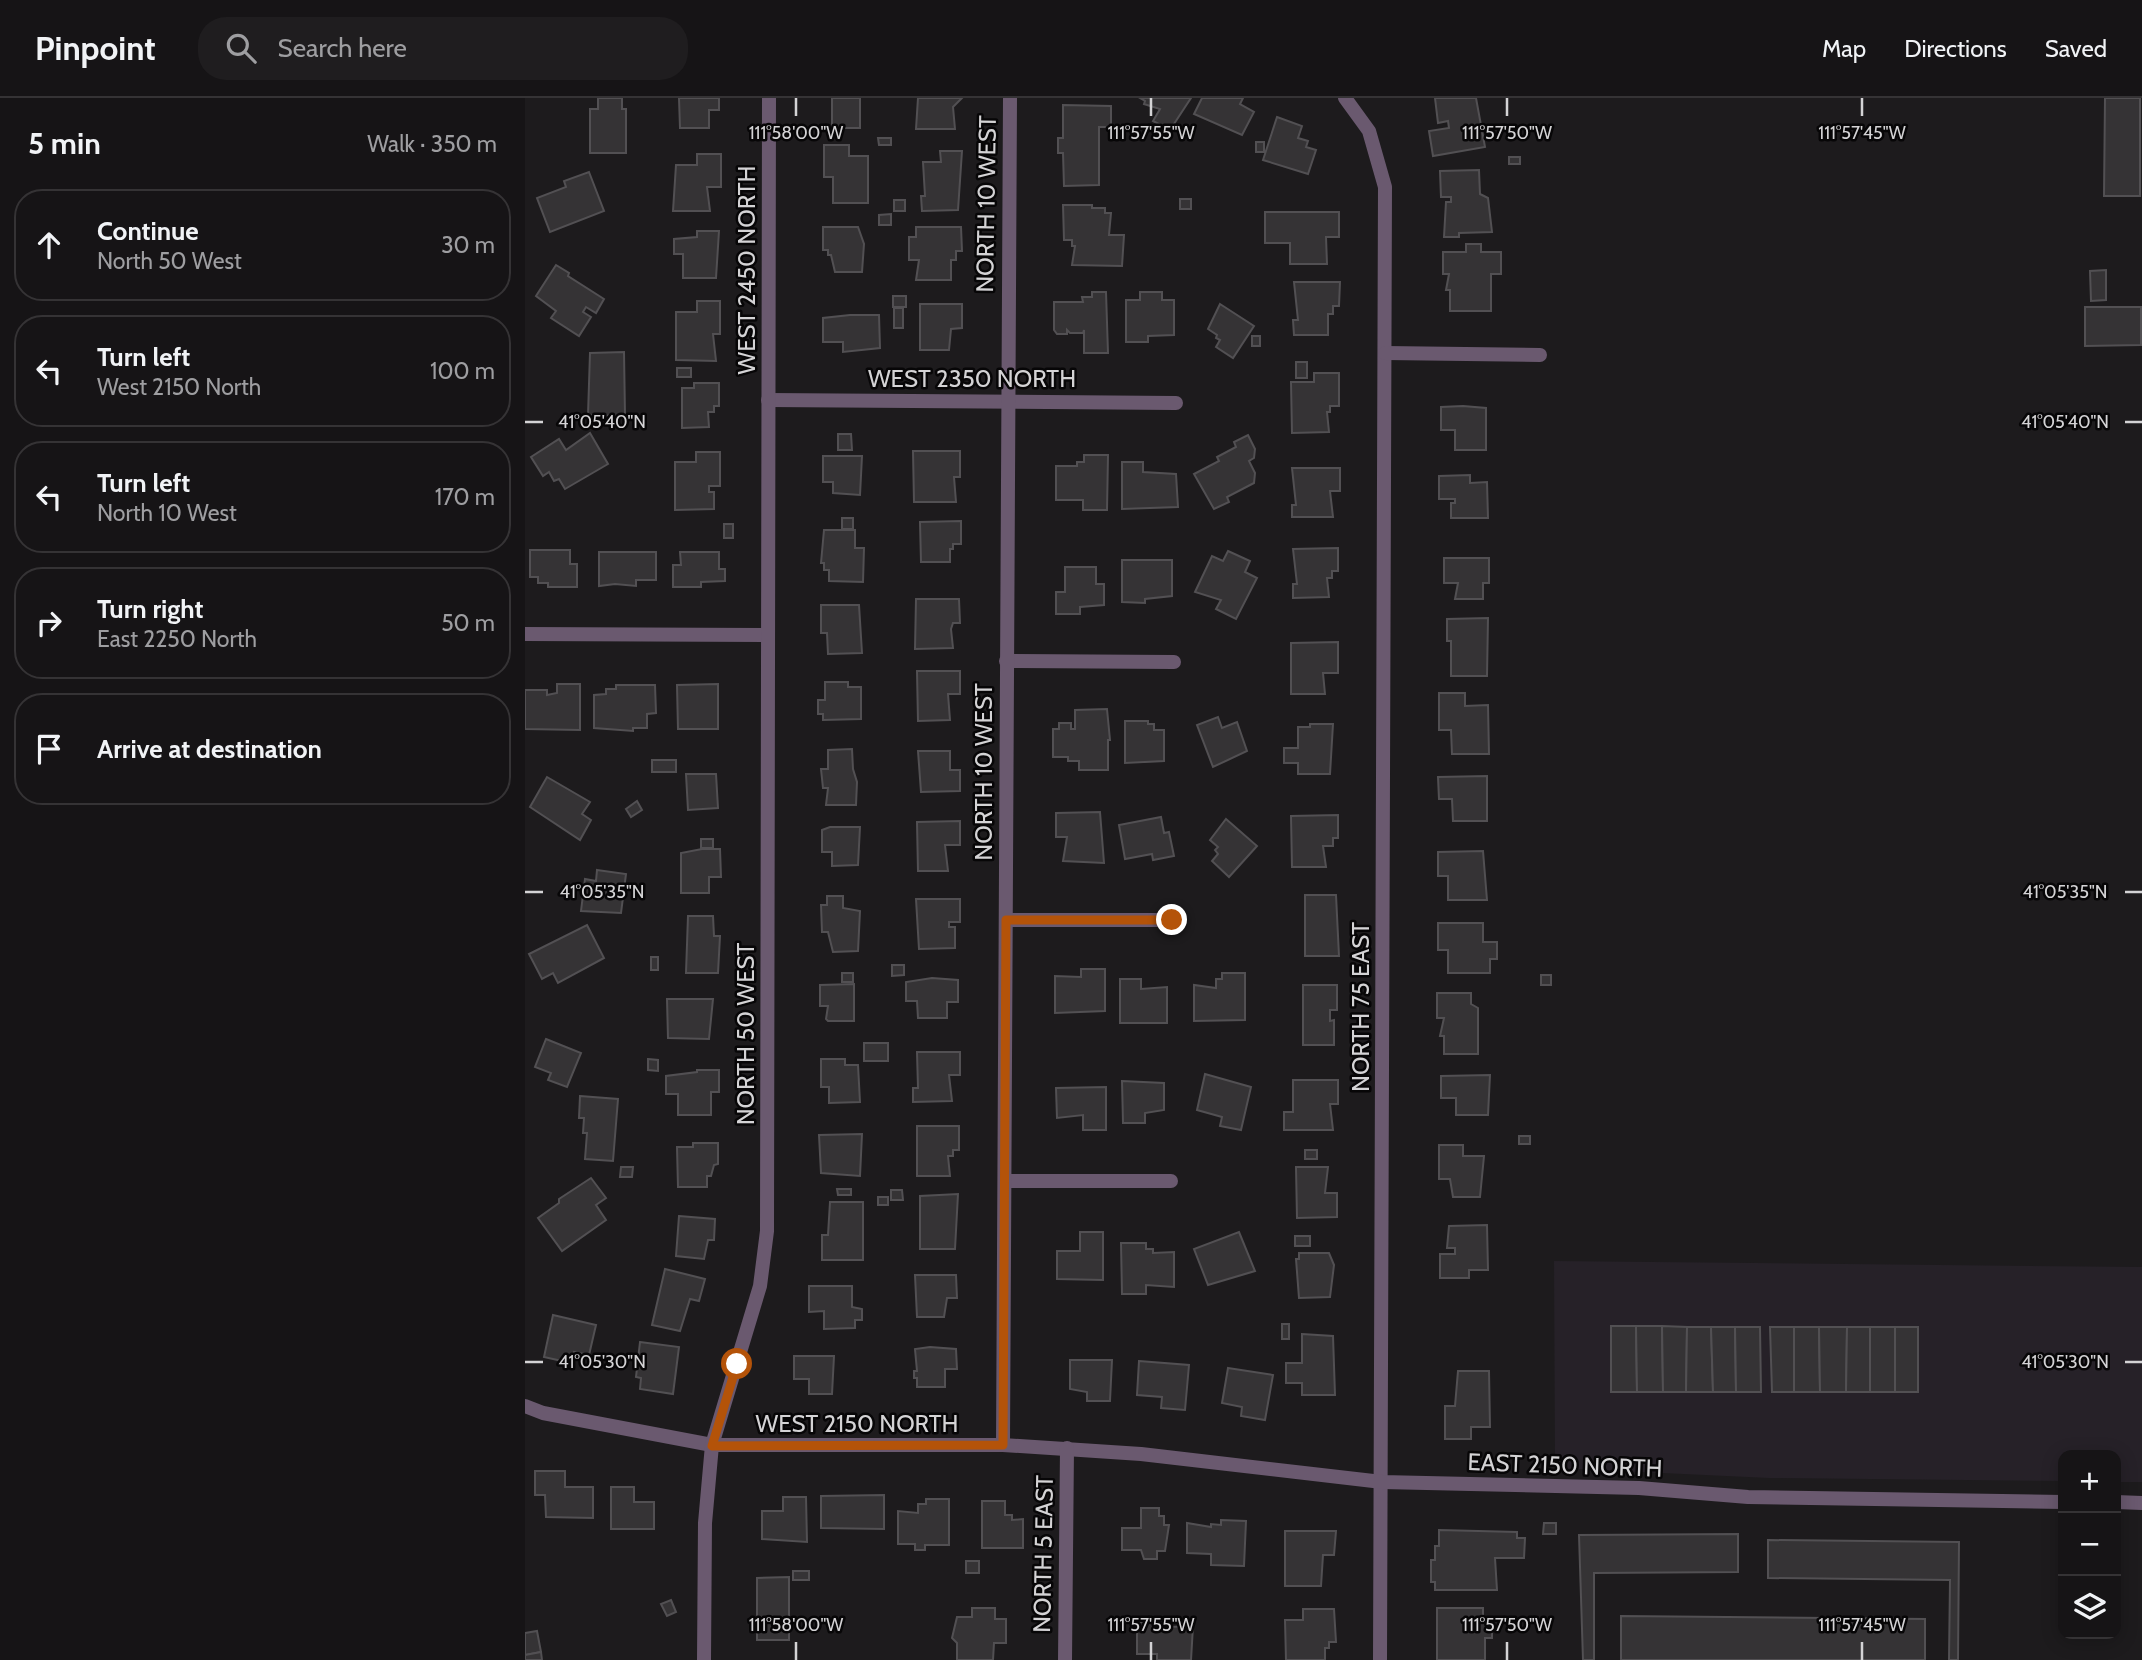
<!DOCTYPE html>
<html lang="en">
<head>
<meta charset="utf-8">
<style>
  :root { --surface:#161416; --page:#1f1d1f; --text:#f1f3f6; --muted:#9e9ea1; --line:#353335 }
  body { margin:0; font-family:Cabin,sans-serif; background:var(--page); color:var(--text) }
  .controls { position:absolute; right:21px; bottom:21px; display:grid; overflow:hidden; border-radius:14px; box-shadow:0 4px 18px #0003 }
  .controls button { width:63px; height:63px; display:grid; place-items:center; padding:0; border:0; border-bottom:2px solid var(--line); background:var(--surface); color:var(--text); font:35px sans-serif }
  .stop { position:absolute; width:21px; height:21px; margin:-16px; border:5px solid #b45309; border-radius:50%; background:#fff }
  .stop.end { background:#b45309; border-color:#fff; box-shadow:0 2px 7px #0008 }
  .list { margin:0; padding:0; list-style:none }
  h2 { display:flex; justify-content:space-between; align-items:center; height:91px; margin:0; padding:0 28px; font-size:30px }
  h2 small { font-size:23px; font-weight:400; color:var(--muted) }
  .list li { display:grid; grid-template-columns:46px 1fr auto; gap:21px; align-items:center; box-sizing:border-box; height:112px; margin:0 14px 14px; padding:0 14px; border:2px solid var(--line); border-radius:28px }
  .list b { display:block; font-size:26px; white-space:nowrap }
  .list p { margin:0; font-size:23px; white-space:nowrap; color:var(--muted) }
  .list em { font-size:23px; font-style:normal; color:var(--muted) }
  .icon { flex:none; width:38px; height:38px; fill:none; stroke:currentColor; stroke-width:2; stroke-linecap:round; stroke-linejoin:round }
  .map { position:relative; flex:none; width:1617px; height:1562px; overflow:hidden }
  header { display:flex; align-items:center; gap:42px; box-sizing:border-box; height:98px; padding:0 35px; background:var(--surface); border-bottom:2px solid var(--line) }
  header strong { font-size:33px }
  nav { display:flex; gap:38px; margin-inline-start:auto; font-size:24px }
  .search { width:490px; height:63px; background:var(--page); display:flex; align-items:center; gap:18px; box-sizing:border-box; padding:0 24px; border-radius:28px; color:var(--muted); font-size:26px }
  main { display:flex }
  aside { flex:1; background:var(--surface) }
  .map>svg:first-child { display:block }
  .built { fill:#262128 }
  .building { fill:#353335; stroke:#525053; stroke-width:2 }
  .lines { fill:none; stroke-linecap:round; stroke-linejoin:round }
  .minor { stroke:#6a596f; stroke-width:14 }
  .route { stroke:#b45309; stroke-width:9 }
  .ticks { fill:none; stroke:#d4d3d5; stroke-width:2.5 }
  .labels { text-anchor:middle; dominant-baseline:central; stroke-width:5; stroke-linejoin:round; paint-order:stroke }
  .street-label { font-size:24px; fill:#d4d3d5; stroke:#070607 }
  .ticks-label { font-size:18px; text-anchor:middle; fill:#d4d3d5; stroke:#070607; stroke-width:5; stroke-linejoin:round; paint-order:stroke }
</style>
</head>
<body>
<header>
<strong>Pinpoint</strong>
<div class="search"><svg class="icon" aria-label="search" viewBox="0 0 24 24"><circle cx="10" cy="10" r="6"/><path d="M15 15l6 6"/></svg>Search here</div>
<nav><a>Map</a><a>Directions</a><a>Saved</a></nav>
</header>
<main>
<aside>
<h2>5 min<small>Walk · 350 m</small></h2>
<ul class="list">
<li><svg class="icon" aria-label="ahead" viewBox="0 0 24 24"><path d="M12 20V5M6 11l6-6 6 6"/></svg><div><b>Continue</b><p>North 50 West</p></div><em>30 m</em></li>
<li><svg class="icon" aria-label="left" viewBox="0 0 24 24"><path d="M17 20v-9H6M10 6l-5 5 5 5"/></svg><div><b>Turn left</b><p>West 2150 North</p></div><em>100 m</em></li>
<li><svg class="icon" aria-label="left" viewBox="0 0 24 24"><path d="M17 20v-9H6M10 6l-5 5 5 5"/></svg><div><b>Turn left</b><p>North 10 West</p></div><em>170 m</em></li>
<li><svg class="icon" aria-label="right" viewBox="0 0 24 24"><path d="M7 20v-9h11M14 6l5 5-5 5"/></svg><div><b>Turn right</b><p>East 2250 North</p></div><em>50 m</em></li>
<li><svg class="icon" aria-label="arrive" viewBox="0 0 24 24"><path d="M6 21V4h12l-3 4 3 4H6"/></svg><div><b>Arrive at destination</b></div></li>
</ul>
</aside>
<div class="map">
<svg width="1617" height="1562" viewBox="0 0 1617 1562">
  <rect width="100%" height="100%" fill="#1d1b1d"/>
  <!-- built -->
  <path class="built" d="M1029 1163 1617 1169V1384H1591V1357H1538V1383L1244 1380 1030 1370Z"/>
  <!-- building -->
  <g class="building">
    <path d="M73 0H97V11H101V55H65V11H73Z"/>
    <path d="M154 0H194V12H184V30H155Z"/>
    <rect x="307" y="0" width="28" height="30"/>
    <path d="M393 0H437L428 9 430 31H391Z"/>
    <path d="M615 0H666L645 32 628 23 635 11 619 6 620 3Z"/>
    <path d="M677 0H718L715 6 729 14 717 37 669 16Z"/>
    <path d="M910 0H951L960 49 908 58 904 33 924 30 923 23 913 25Z"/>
    <path d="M1580 0H1615V98H1579Z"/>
    <path d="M538 7 586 8V29H574V87L539 88 538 55H533V40H538Z"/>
    <path d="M752 19 777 28 773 40 783 43 781 49 791 52 783 76 738 62Z"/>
    <path d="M353 40H366V47H354Z"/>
    <rect x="731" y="44" width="8" height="10"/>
    <path d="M299 47H324V58H343V105H308V79H299Z"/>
    <path d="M415 53H437L433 112 397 113 396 98H400L398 64H416Z"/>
    <path d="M172 56H196V89H182L185 113H148L151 67H172Z"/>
    <rect x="984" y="59" width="11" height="7"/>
    <path d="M954 72 955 96 963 100 967 134 934 135V139H919L921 104H926V99H916L915 73Z"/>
    <path d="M64 74 79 113 25 134 12 100 41 89 39 83Z"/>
    <rect x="655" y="101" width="11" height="10"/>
    <rect x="369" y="102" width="11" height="11"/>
    <path d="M538 107H567V110H580V115H586L584 137H599L597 168 547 167 550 148H547V142H539Z"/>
    <path d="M740 114H814V139H801L802 166H765V145H740Z"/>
    <path d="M366 116V127H354V117Z"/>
    <path d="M298 129H333L339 146 337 174H310L306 157H303V152H298Z"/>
    <path d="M391 129H436L437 153H431V162H426V182H391L394 162H384V139H391Z"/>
    <path d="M172 133H194L191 180H158V156H149V141L172 139Z"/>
    <path d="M941 146H956V154H976V176H966V213H925V192H921L924 176H918V154H941Z"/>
    <path d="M31 167 44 175 43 178 79 201 71 215 61 209 58 214 66 219 54 238 26 220 31 213 11 198Z"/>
    <path d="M1581 172V202L1566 203 1565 173Z"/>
    <path d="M769 184H815L814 208H808V216H803V237H769L768 222H773Z"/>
    <path d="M567 194H581L583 255H559V232L558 235H545L542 232V236H532L529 232V204H558L557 199H567Z"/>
    <path d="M615 194H637V202H649V237L623 238V244H601V202H615Z"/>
    <rect x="368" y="198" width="13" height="11"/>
    <path d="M172 203H195V236H188L191 263 151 262V214H172Z"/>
    <path d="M395 206H437V230L426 231 424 252H395Z"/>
    <path d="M695 206 729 228 708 260 691 249 695 242 691 240 692 237 683 231Z"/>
    <path d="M1560 209H1616V247L1560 248Z"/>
    <rect x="369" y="210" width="9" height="20"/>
    <path d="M325 217H354L355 250 318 254V244H298V220Z"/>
    <rect x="727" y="238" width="8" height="10"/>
    <path d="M99 254 100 318 63 317 65 255Z"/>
    <rect x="771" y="264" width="11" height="16"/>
    <rect x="152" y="270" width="14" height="9"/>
    <path d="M789 275H814V308H805V314H802L804 334 767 335 766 284H789Z"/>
    <path d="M169 285H194V308H189V314H183L184 329 157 330V290H169Z"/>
    <path d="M938 308 961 310V352H930V332H916V309Z"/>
    <path d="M65 335 83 366 40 391 34 381 29 383 24 374 18 378 6 359 34 341 41 352Z"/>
    <path d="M313 336H326L327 352H313Z"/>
    <path d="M723 337 730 351 729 360 724 363 730 375 729 385 702 399 704 404 689 411 669 376 694 363 692 359 711 349 709 344Z"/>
    <path d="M388 353H435V379H429L431 404H389Z"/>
    <path d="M171 354H195V388H184V394H189V411L150 412V364H171Z"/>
    <path d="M559 357H583L582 412H558V402H531V368H552V364H559Z"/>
    <path d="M298 358H337L335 397 308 395V384H298Z"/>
    <path d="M597 364H618V374L651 376 653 409 597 411Z"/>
    <path d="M767 370H815V393H805L808 419H767V407H771Z"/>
    <path d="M945 377V385L962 384 963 420H926V405H930V401H914V378Z"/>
    <rect x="317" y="420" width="11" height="11"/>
    <path d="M436 423V446H428V451H425V464H396L395 424Z"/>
    <rect x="199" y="426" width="9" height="14"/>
    <path d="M299 432H330V450H339L338 484 304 483V472H299V465H296Z"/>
    <path d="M813 450V473H807V480H802L804 499 768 500V486H772L768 451Z"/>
    <path d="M5 452H45V466H52V489H23V485H13V479H5Z"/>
    <path d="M703 453 725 463 720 474 732 480 711 521 691 511 696 502 670 494 687 458 698 463Z"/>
    <path d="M74 454H131V482H111V488L90 486 74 488Z"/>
    <path d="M155 454H194V471H200V483L176 484V489H148V467H156Z"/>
    <path d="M919 460H964V485H958V501H930L933 485H919Z"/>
    <path d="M597 462H647V498L620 501V505L597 504Z"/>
    <path d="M540 469H571V486H579V507L555 509V516H531V494H540Z"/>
    <path d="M391 501H434L435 525H428L426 531 428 550 390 551Z"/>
    <path d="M296 507H334L337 555 303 556 302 535H296Z"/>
    <path d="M963 520 962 578H926V543H922V521Z"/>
    <path d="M813 544V575H798L800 596H766V545Z"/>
    <path d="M392 573H435V596H423L425 622 393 623Z"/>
    <path d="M300 584H323V589H336V621L298 622V616H293V602H300Z"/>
    <path d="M32 586H55V632L0 631V592H22V597L32 595Z"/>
    <path d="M193 586V631H153L152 587Z"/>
    <path d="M91 587H130L131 615 122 616V630H108V633L69 630V597L81 596V591H91Z"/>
    <path d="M914 595H940V608L963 607 964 656H927L926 632H914Z"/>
    <path d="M582 611 585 642H583V672H554V663H543V659H528V631H534V625H546V631H550V612Z"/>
    <path d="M693 619 697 630 712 624 722 653 688 669 672 627Z"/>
    <path d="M600 623H623V626H629V632H639V663L600 665Z"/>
    <path d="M785 626H808L805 676H773V665H759V650H773V629H785Z"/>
    <path d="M327 651 328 671 332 684 331 707H301L303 690H298L296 671H303V652Z"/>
    <path d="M393 653H425V672H435V693L396 694Z"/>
    <rect x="127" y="662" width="24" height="12"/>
    <path d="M161 676H191L193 710 163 712Z"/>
    <path d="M962 678V723H928L927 701H914L913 679Z"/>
    <path d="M22 679 65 704 57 716 66 722 55 742 5 709Z"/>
    <path d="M112 703 117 712 106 719 101 711Z"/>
    <path d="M575 714 579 765 538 763 542 739H531V715Z"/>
    <path d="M813 717V740H808V748H798L801 769H767L766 718Z"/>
    <path d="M636 719 639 735 644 734 649 758 628 762 627 756 600 761 594 727Z"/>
    <path d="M701 721 732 748 704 779 687 763 693 756 690 752 693 749 685 742Z"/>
    <path d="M435 723V747H420L423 773H393L392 724Z"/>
    <path d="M305 729H335L333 767 307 768V754H297V732Z"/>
    <rect x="176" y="741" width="12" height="9"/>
    <path d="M177 751H195L196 779H184V795H156V755Z"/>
    <path d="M958 753 962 802H923V778H913V754Z"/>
    <path d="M72 772 101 776 96 815 56 813 60 781 71 783Z"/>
    <path d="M780 797H811L814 858H780Z"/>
    <path d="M302 798H318V810L335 813 333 853 308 854 303 834H297L296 807H302Z"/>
    <path d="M391 801H435V824H424V829H430V850L394 851Z"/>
    <path d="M163 818H188L189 838H195L193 875H161Z"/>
    <path d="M913 825H958V844H972V861H965V875H923V852H913Z"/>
    <path d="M62 827 79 860 33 885 28 875 17 881 4 856Z"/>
    <rect x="126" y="859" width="7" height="13"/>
    <path d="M367 867H379V877L367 878Z"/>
    <path d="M556 871H580V913L530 915V878L556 879Z"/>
    <rect x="317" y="875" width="11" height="9"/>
    <path d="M697 875H720V922L669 923V887L691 890V881H697Z"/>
    <rect x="1016" y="877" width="10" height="10"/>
    <path d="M407 880 433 882V904H422V920H393L392 903H381V884Z"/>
    <path d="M595 881H616V891L642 889V925H595Z"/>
    <path d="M329 886V923H303L301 921 303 908H295V887Z"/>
    <path d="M778 887H812V912H805V923L809 922V947H778Z"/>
    <path d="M912 895H946V906L953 910V956H919V938H915L919 920H912Z"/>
    <path d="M142 901H188L184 941 143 940Z"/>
    <path d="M21 941 56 955 42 989 23 982 26 975 10 969Z"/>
    <rect x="339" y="945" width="24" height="18"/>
    <path d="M392 954H435V977H424L427 1003 388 1004V990H393Z"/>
    <path d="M123 961 133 962V973L123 972Z"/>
    <path d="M296 961H320V967H333L335 1004 304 1005V989H296Z"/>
    <path d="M172 972H194V994H186V1017H153V996H141V978L172 974Z"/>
    <path d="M680 976 726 989 716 1032 695 1028 697 1019 672 1012Z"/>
    <path d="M965 977 963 1017H931V1000H916V978Z"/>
    <path d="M768 982H813V1006H805L808 1032H759V1014H768Z"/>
    <path d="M597 983 639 985V1012L620 1015V1025H598Z"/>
    <path d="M581 989V1032H558V1017L532 1020 531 990Z"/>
    <path d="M55 998 93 1001 88 1063 60 1061 62 1035H58L59 1020H54Z"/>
    <path d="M392 1028H434V1052H428V1058H423L425 1078H392Z"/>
    <path d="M337 1036 335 1078 296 1075 294 1037Z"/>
    <rect x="994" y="1038" width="11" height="8"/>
    <path d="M168 1045H193V1066L189 1067 186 1078H182V1089H153L152 1049H168Z"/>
    <path d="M914 1047H938V1058H959L955 1099H928L925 1081H914Z"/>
    <rect x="780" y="1052" width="12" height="9"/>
    <path d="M96 1069H108L107 1079H95Z"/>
    <path d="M771 1069H803L800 1095H812V1119L772 1120Z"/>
    <path d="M66 1080 81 1100 71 1107 81 1122 37 1153 13 1120 34 1105V1101Z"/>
    <path d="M312 1091H326V1097H313Z"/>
    <path d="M366 1092H377L378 1102H366Z"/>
    <path d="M433 1096 430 1151H395V1098Z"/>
    <rect x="353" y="1099" width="10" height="8"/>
    <path d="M305 1104H338V1162H297V1137H303Z"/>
    <path d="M154 1118 190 1121 189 1142H183L179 1161 151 1158Z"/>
    <path d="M962 1127 963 1172H944V1180H915V1156H930V1150H922L924 1128Z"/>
    <path d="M555 1134H578V1182L532 1181V1153H555Z"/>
    <path d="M714 1134 730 1173 683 1187 669 1151Z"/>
    <rect x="770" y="1138" width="15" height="10"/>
    <path d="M596 1145H621V1151H628V1155L649 1154V1189L621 1187V1196H597Z"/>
    <path d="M774 1155H804L809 1167 805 1199 774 1200 771 1161H774Z"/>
    <path d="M140 1171 180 1181 174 1203 165 1201 155 1233 127 1227Z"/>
    <path d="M390 1177H431L432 1200H422L419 1219H392Z"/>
    <path d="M284 1188H327V1209L337 1211V1222H330V1230L299 1231V1213L284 1214Z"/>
    <path d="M28 1217 71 1227 64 1257 49 1254 46 1265 19 1259Z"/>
    <rect x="757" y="1226" width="7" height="15"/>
    <path d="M1086 1228H1111L1112 1294H1086Z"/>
    <path d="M1111 1228H1137L1138 1294H1112Z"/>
    <path d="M1137 1228 1162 1229 1161 1294H1138Z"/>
    <path d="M1162 1229H1186L1188 1294H1161Z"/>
    <path d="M1186 1229H1210L1211 1294H1188Z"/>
    <path d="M1210 1229H1235L1236 1294H1211Z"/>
    <path d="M1245 1229H1269V1294H1247Z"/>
    <path d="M1269 1229H1294L1295 1294H1269Z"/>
    <path d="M1294 1229H1322L1321 1294H1295Z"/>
    <path d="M1322 1229H1345V1294H1321Z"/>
    <rect x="1345" y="1229" width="25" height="65"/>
    <rect x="1370" y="1229" width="23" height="65"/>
    <path d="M777 1236 808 1238 810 1297H777V1285H761V1265H777Z"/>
    <path d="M115 1244 154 1249 148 1296 115 1291 116 1280 111 1279Z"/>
    <path d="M405 1249 431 1251 432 1271H420V1289H392V1280H389V1273H392L390 1251Z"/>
    <path d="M269 1258H309L307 1296H284V1281H269Z"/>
    <path d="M545 1262H587L585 1303H562V1294L545 1291Z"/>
    <path d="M614 1263 664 1267 660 1312 636 1310 637 1299 612 1297Z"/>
    <path d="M703 1270 748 1277 740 1322 716 1318 717 1309 697 1305Z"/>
    <path d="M933 1273H964L965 1329H946V1341H920V1308H930Z"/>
    <path d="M10 1373H40V1389H68V1420L21 1419 20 1397H10Z"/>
    <path d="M86 1389H109V1404H129V1431H86Z"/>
    <path d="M359 1397V1431L296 1430V1398Z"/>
    <path d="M258 1399H281L282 1444 237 1441V1413H258Z"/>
    <path d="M401 1401H424V1447H400V1452H390V1446H373V1413L393 1415V1406H401Z"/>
    <path d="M457 1403H480V1417H487V1422L498 1421V1450H457Z"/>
    <path d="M616 1410H634V1418H639V1427H644L640 1453H632V1461H619L616 1452H597V1430H616Z"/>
    <path d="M696 1422 721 1423 719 1468 686 1467V1456L662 1455V1425L686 1429V1426L696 1427Z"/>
    <path d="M1019 1425H1031V1436H1018Z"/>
    <path d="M914 1432 992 1434V1440H1000L999 1460H970L972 1492H910V1484H906V1462H910V1448H914Z"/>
    <path d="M760 1433H811L809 1457H798L796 1488H760Z"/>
    <path d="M1213 1436V1474L1069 1475V1562H1058L1054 1437Z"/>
    <path d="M1243 1442 1434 1444 1433 1562H1424L1425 1482 1243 1480Z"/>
    <rect x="441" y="1463" width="13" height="12"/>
    <rect x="268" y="1473" width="16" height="9"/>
    <path d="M264 1479V1542H232V1480Z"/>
    <path d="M146 1502 151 1514 142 1518 136 1506Z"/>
    <path d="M447 1510H470V1521H481V1545H469L468 1562H432V1545L427 1540 432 1519H447Z"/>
    <path d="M912 1510H958V1523H967V1540H960V1562H912Z"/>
    <path d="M778 1511H809L811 1544H804V1550H800V1562H761L760 1522H778Z"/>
    <path d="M1096 1518 1400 1521V1562H1096Z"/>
    <path d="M612 1524H645V1529L668 1528 666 1562H632V1556H612Z"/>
    <path d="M12 1533 16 1554 0 1557V1535Z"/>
    <path d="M16 1554 17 1562H0V1557Z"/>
  </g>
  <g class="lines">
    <!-- minor -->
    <g class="minor">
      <path d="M820 0 844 33 860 89 855 1562"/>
      <path d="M860 255 1015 257"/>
      <path d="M243 302 651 305"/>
      <path d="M0 536 242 537"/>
      <path d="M481 563 649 564"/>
      <path d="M481 822H647"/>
      <path d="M481 1083H646"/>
      <path d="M0 1308 18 1315 187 1347H478L616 1356 857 1384 1114 1390 1223 1399 1538 1404"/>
      <path d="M478 1347 485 0"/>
      <path d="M1591 1404 1617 1405"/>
      <path d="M179 1562 180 1425 187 1347 235 1188 242 1133 244 0"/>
      <path d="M540 1562 542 1350"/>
    </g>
  </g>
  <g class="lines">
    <!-- route -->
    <path class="route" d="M212 1266 187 1348 478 1347 481 822H647"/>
  </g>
  <!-- ticks -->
  <path class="ticks" d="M271 0V18M626 0V18M982 0V18M1337 0V18M0 324H18M1600 324H1617M0 794H18M1600 794H1617M0 1264H18M1600 1264H1617M271 1544V1562M626 1544V1562M982 1544V1562M1337 1544V1562"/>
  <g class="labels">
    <!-- street labels -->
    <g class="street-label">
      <text transform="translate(461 106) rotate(-89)">NORTH 10 WEST</text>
      <text transform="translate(221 172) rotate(-90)">WEST 2450 NORTH</text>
      <text x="447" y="280">WEST 2350 NORTH</text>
      <text transform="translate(458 674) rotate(-90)">NORTH 10 WEST</text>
      <text transform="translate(835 909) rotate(-90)">NORTH 75 EAST</text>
      <text transform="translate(220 936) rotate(-90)">NORTH 50 WEST</text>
      <text x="332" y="1325">WEST 2150 NORTH</text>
      <text transform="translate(1040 1367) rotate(2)">EAST 2150 NORTH</text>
      <text transform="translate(518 1456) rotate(-89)">NORTH 5 EAST</text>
    </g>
  </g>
  <g class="ticks-label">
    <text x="271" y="41">111°58'00"W</text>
    <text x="626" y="41">111°57'55"W</text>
    <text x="982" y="41">111°57'50"W</text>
    <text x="1337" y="41">111°57'45"W</text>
    <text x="77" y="330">41°05'40"N</text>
    <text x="1540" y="330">41°05'40"N</text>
    <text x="77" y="800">41°05'35"N</text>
    <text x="1540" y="800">41°05'35"N</text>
    <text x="77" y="1270">41°05'30"N</text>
    <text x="1540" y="1270">41°05'30"N</text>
    <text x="271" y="1533">111°58'00"W</text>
    <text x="626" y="1533">111°57'55"W</text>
    <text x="982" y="1533">111°57'50"W</text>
    <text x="1337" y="1533">111°57'45"W</text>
  </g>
</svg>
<div class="controls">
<button>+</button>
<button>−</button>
<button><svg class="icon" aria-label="layers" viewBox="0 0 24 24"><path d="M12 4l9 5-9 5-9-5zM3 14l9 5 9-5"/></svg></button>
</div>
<div class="stop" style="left:212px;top:1266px"></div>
<div class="stop end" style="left:647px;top:822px"></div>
</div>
</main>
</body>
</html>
